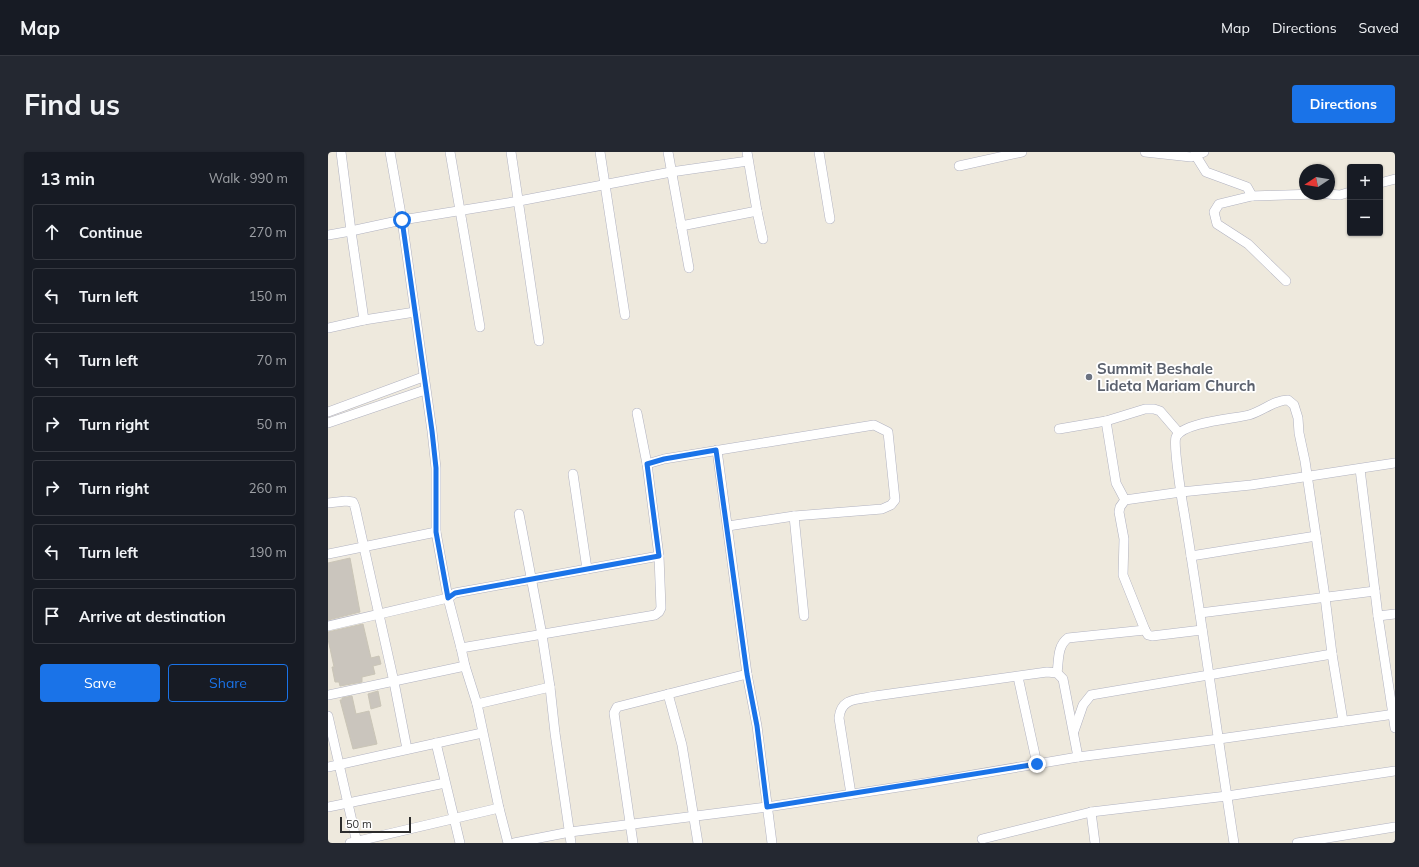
<!DOCTYPE html>
<html lang="en">
<head>
<meta charset="utf-8">
<style>
  :root { --surface:#171b24; --page:#242831; --text:#f1f3f6; --muted:#9ea1a6; --line:#363941; --accent:#1a73e8 }
  body { margin:0; font-family:Mulish,sans-serif; background:var(--page); color:var(--text) }
  .controls { position:absolute; right:12px; top:12px; display:grid; overflow:hidden; border-radius:4px; box-shadow:0 1px 3px #0004 }
  .controls button { width:36px; height:36px; display:grid; place-items:center; padding:0; border:0; border-bottom:1px solid var(--line); background:var(--surface); color:var(--text); font:20px sans-serif }
  .compass { position:absolute; left:971px; top:12px; width:36px; height:36px; border-radius:50%; background:var(--surface); box-shadow:0 1px 3px #0004; rotate:258deg }
  .scale { position:absolute; left:12px; bottom:10px; width:71px; box-sizing:border-box; padding-left:4px; border:2px solid #2c2c2c; border-top:0; font-size:11px; line-height:14px; white-space:nowrap; color:#2c2c2c; -webkit-text-stroke:3px #fff; paint-order:stroke }
  .stop { position:absolute; width:12px; height:12px; margin:-9px; border:3px solid #1a73e8; border-radius:50%; background:#fff }
  .stop.end { background:#1a73e8; border-color:#fff; box-shadow:0 1px 4px #0008 }
  .list { margin:0; padding:0; list-style:none }
  h2 { display:flex; justify-content:space-between; align-items:center; height:52px; margin:0; padding:0 16px; font-size:17px }
  h2 small { font-size:13px; font-weight:400; color:var(--muted) }
  .list li { display:grid; grid-template-columns:26px 1fr auto; gap:12px; align-items:center; box-sizing:border-box; height:56px; margin:0 8px 8px; padding:0 8px; border:1px solid var(--line); border-radius:4px }
  .list b { display:block; font-size:15px; white-space:nowrap }
  .list em { font-size:13px; font-style:normal; color:var(--muted) }
  .actions { display:flex; gap:8px; padding:12px 16px }
  .actions a { flex:1; padding:9px 0; border:1px solid var(--accent); border-radius:4px; text-align:center; font-size:14px; color:var(--accent) }
  .actions .main { background:var(--accent); color:#fff }
  .icon { flex:none; width:22px; height:22px; fill:none; stroke:currentColor; stroke-width:2; stroke-linecap:round; stroke-linejoin:round }
  .map { position:relative; flex:none; width:1067px; height:691px; overflow:hidden; border-radius:4px }
  header { display:flex; align-items:center; gap:24px; box-sizing:border-box; height:56px; padding:0 20px; background:var(--surface); border-bottom:1px solid var(--line) }
  header strong { font-size:19px }
  nav { display:flex; gap:22px; margin-inline-start:auto; font-size:14px }
  .intro { display:flex; align-items:center; justify-content:space-between; box-sizing:border-box; height:96px; padding:0 24px }
  h1 { margin:0; font-size:28px }
  .button { padding:10px 18px; border-radius:4px; background:var(--accent); color:#fff; font-size:14px; font-weight:700 }
  main { display:flex; gap:24px; padding:0 24px }
  aside { flex:1; background:var(--surface); border-radius:4px; box-shadow:0 1px 3px #0004 }
  .map>svg:first-child { display:block }
  .building { fill:#cac5bd; stroke:#cac5b7 }
  .lines { fill:none; stroke-linecap:round; stroke-linejoin:round }
  .minor-casing { stroke:#b1b2c0; stroke-width:10 }
  .minor { stroke:#fff; stroke-width:9 }
  .route { stroke:#1a73e8; stroke-width:5 }
  .worship-dot { fill:#6b7280; stroke:#fff; stroke-width:1.5 }
  .labels { text-anchor:middle; dominant-baseline:central; stroke-width:3.5; stroke-linejoin:round; paint-order:stroke }
  .worship-label { font-size:15px; font-weight:bold; fill:#5b616d; stroke:#fff; text-anchor:start }
</style>
</head>
<body>
<header>
<strong>Map</strong>
<nav><a>Map</a><a>Directions</a><a>Saved</a></nav>
</header>
<div class="intro"><h1>Find us</h1><a class="button">Directions</a></div>
<main>
<aside>
<h2>13 min<small>Walk · 990 m</small></h2>
<ul class="list">
<li><svg class="icon" aria-label="ahead" viewBox="0 0 24 24"><path d="M12 20V5M6 11l6-6 6 6"/></svg><div><b>Continue</b></div><em>270 m</em></li>
<li><svg class="icon" aria-label="left" viewBox="0 0 24 24"><path d="M17 20v-9H6M10 6l-5 5 5 5"/></svg><div><b>Turn left</b></div><em>150 m</em></li>
<li><svg class="icon" aria-label="left" viewBox="0 0 24 24"><path d="M17 20v-9H6M10 6l-5 5 5 5"/></svg><div><b>Turn left</b></div><em>70 m</em></li>
<li><svg class="icon" aria-label="right" viewBox="0 0 24 24"><path d="M7 20v-9h11M14 6l5 5-5 5"/></svg><div><b>Turn right</b></div><em>50 m</em></li>
<li><svg class="icon" aria-label="right" viewBox="0 0 24 24"><path d="M7 20v-9h11M14 6l5 5-5 5"/></svg><div><b>Turn right</b></div><em>260 m</em></li>
<li><svg class="icon" aria-label="left" viewBox="0 0 24 24"><path d="M17 20v-9H6M10 6l-5 5 5 5"/></svg><div><b>Turn left</b></div><em>190 m</em></li>
<li><svg class="icon" aria-label="arrive" viewBox="0 0 24 24"><path d="M6 21V4h12l-3 4 3 4H6"/></svg><div><b>Arrive at destination</b></div></li>
</ul>
<div class="actions"><a class="main">Save</a><a>Share</a></div>
</aside>
<div class="map">
<svg width="1067" height="691" viewBox="0 0 1067 691">
  <rect width="100%" height="100%" fill="#eee9dd"/>
  <!-- building -->
  <g class="building">
    <path d="M22 406 32 460 0 468V411Z"/>
    <path d="M35 472 43 506 51 504 53 512 45 514 47 522 34 525V530L12 534 11 530H7L4 515H6L0 487V480Z"/>
    <path d="M50 539 53 554 43 557 40 542Z"/>
    <path d="M24 544 28 562 41 559 49 592 25 597 12 548H14V546Z"/>
  </g>
  <g class="lines">
    <defs>
      <g id="minor">
        <path d="M13 0 23 79 36 168"/>
        <path d="M62 0 74 68 104 279 108 316V380"/>
        <path d="M122 0 152 175"/>
        <path d="M183 0 211 189"/>
        <path d="M272 0 297 163"/>
        <path d="M340 0 361 116"/>
        <path d="M419 0 429 59 435 87"/>
        <path d="M491 0 502 67"/>
        <path d="M817 0 863 5 876 0"/>
        <path d="M868 4 878 20 919 35 924 44"/>
        <path d="M631 14 694 0"/>
        <path d="M1052 31 1067 27"/>
        <path d="M999 42 1012 43 1022 40"/>
        <path d="M353 74 429 59"/>
        <path d="M0 83 23 79 74 68 191 49 343 20 420 9"/>
        <path d="M958 129 920 92 889 72 886 60 891 52 924 44 988 42"/>
        <path d="M0 176 36 168 87 160"/>
        <path d="M0 260 95 225"/>
        <path d="M309 261 319 312"/>
        <path d="M778 269 788 331 797 348"/>
        <path d="M0 271 97 238"/>
        <path d="M731 277 778 269 817 257H826L832 259 851 281"/>
        <path d="M389 298 419 522 429 574 444 691"/>
        <path d="M1032 317 1050 464 1067 576"/>
        <path d="M245 322 259 417"/>
        <path d="M0 351 18 349 25 350 27 355 66 530 79 597"/>
        <path d="M191 362 214 483 222 535 227 581 243 691"/>
        <path d="M466 364 476 464"/>
        <path d="M0 402 108 380 120 446 133 496 137 514 149 552 171 656 180 691"/>
        <path d="M863 404 988 384"/>
        <path d="M872 461 1047 439"/>
        <path d="M1050 464 1067 462"/>
        <path d="M0 474 120 446 127 441 331 404"/>
        <path d="M874 478 824 484 820 483 817 478 795 423 796 387 791 360 792 355 797 348 853 340 923 333 1067 311"/>
        <path d="M133 496 327 463 331 460 333 456 331 404 319 312 336 307 546 273 560 280 567 348 563 353 554 357 466 364 400 374"/>
        <path d="M729 521C731 508 729 494 740 486L817 478"/>
        <path d="M690 525 709 612"/>
        <path d="M340 542 354 593 370 691"/>
        <path d="M0 543 137 514"/>
        <path d="M149 552 222 535"/>
        <path d="M0 564 29 691"/>
        <path d="M746 579 755 553 763 543 1004 502"/>
        <path d="M108 591 132 691"/>
        <path d="M0 615 154 581"/>
        <path d="M523 642 511 566C513 545 530 548 547 544L719 520 729 521 735 527 750 605"/>
        <path d="M0 655 117 631"/>
        <path d="M763 660 767 691"/>
        <path d="M654 687 763 660 899 644 1067 619"/>
        <path d="M22 691 171 656"/>
        <path d="M186 691 242 680 439 655 597 631 750 605 891 587 1067 562"/>
        <path d="M305 691 286 561 289 555 419 522"/>
        <path d="M906 691C889 581 874 470 856 360 854 349 845 292 848 285 856 270 905 267 921 263 935 259 946 248 960 248L966 253 970 266 971 281 977 309 997 445 1004 502 1015 569"/>
        <path d="M969 691 1067 675"/>
      </g>
    </defs>
    <!-- minor casing -->
    <use href="#minor" class="minor-casing"/>
    <!-- minor -->
    <use href="#minor" class="minor"/>
  </g>
  <g class="lines">
    <!-- route -->
    <path class="route" d="M74 68 104 279 108 316V380L120 446 127 441 331 404 319 312 336 307 388 298 419 522 429 574 439 655 709 612"/>
  </g>
  <!-- markers -->
  <circle class="worship-dot" cx="761" cy="225" r="4"/>
  <g class="labels">
    <!-- worship labels -->
    <g class="worship-label">
      <text x="769" y="216">Summit Beshale<tspan x="769" dy="17">Lideta Mariam Church</tspan></text>
    </g>
  </g>
</svg>
<div class="controls">
<button>+</button>
<button>−</button>
</div>
<svg class="compass" viewBox="-18 -18 36 36"><path d="M0-13l5 13h-10z" fill="#e53935"/><path d="M0 13l5-13h-10z" fill="#9ea1a6"/></svg>
<div class="scale">50 m</div>
<div class="stop" style="left:74px;top:68px"></div>
<div class="stop end" style="left:709px;top:612px"></div>
</div>
</main>
</body>
</html>
